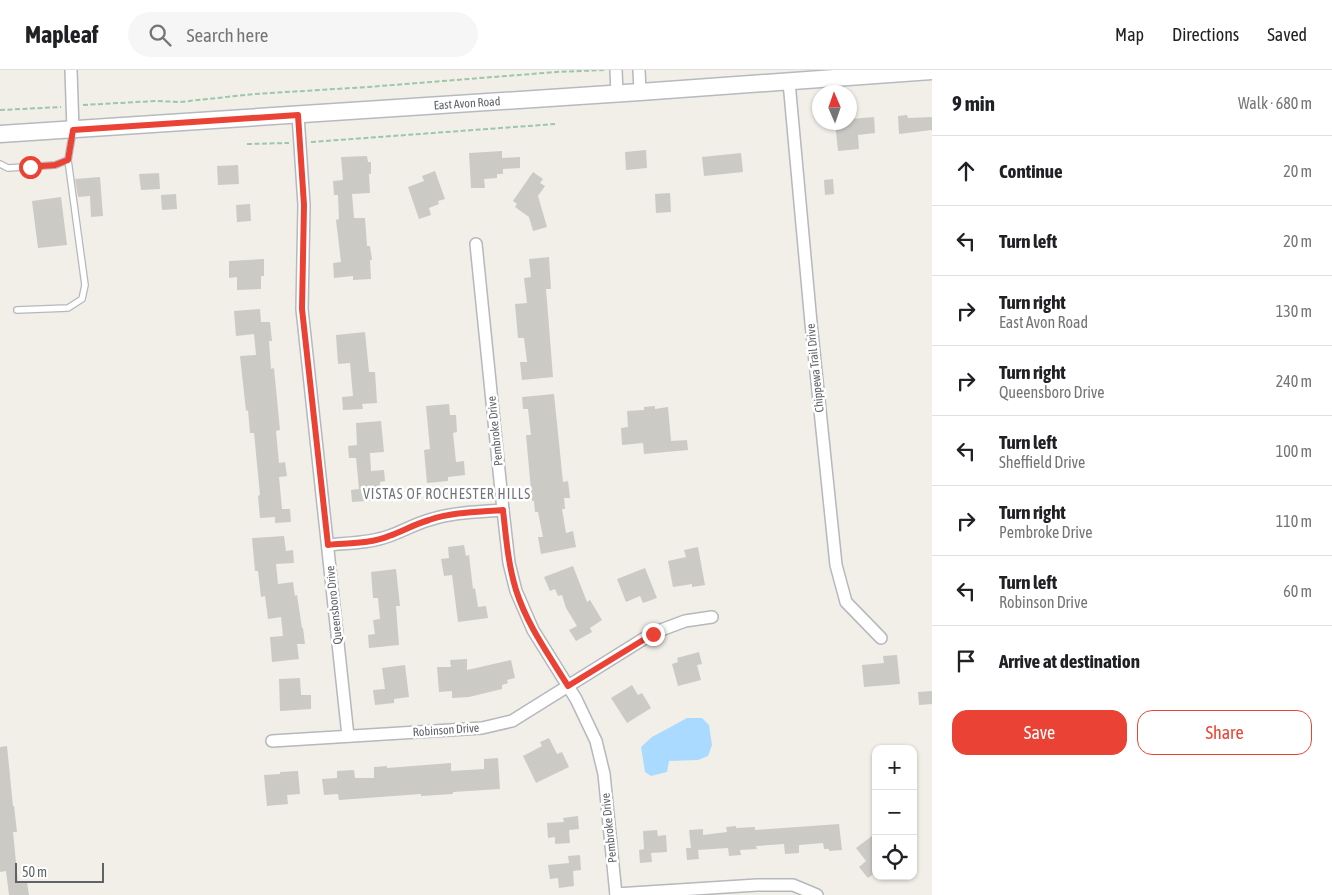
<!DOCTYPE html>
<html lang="en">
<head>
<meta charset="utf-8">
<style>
  :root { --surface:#fff; --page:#f6f6f6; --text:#202124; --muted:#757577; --line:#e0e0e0; --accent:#ea4335 }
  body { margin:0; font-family:"Asap Condensed",sans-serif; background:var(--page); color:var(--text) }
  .controls { position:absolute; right:15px; bottom:15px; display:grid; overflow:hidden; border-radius:10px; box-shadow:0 1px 4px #0004 }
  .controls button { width:45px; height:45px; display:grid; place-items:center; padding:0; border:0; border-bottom:1px solid var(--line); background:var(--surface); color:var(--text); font:25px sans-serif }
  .compass { position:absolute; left:812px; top:15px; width:45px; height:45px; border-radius:50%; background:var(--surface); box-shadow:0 1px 4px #0004; rotate:358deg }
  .scale { position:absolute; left:15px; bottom:12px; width:89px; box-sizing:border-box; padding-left:5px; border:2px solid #5f6368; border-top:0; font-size:14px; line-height:18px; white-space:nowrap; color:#5f6368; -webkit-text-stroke:4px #fff; paint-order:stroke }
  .stop { position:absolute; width:15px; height:15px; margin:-11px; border:4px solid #ea4335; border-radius:50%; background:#fff }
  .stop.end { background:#ea4335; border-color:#fff; box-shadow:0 1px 5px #0008 }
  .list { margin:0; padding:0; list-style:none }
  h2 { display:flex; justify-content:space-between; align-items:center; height:65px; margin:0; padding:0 20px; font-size:21px }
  h2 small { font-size:16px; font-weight:400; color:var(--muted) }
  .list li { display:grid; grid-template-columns:32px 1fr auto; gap:15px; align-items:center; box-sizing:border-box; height:70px; padding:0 20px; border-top:1px solid var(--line) }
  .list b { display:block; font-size:19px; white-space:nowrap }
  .list p { margin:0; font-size:16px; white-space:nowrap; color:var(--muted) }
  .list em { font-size:16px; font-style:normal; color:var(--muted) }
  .actions { display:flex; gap:10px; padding:15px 20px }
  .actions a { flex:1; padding:11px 0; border:1px solid var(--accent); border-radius:15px; text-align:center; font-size:18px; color:var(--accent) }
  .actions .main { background:var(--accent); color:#fff }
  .icon { flex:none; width:28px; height:28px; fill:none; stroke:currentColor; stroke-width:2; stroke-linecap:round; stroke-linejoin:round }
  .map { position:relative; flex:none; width:932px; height:825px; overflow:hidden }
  header { display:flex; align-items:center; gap:30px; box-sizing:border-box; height:70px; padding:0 25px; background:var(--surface); border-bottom:1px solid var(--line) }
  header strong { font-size:24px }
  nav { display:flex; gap:28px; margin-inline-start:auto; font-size:18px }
  .search { width:350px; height:45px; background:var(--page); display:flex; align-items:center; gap:12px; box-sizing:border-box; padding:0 18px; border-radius:28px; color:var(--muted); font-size:19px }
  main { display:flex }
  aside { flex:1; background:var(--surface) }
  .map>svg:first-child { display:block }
  .water { fill:#aadaff }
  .building { fill:#cccac5 }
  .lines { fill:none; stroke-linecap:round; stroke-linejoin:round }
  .lane-casing { stroke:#b5b8bc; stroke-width:8 }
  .street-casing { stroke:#b5b8bc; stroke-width:14 }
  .secondary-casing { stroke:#b6babf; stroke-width:19 }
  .path { stroke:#9cc7a9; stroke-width:2; stroke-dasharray:5 2.5; stroke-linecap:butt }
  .lane { stroke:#fff; stroke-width:5.5 }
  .street { stroke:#fff; stroke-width:11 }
  .secondary { stroke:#fff; stroke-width:16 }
  .route { stroke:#ea4335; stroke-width:6 }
  .labels { text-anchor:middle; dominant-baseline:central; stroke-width:5; stroke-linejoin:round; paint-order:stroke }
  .street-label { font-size:12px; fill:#5f6368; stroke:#fff }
  .neighbourhood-label { font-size:14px; letter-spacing:1px; fill:#70757a; stroke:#fff }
</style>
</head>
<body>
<header>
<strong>Mapleaf</strong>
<div class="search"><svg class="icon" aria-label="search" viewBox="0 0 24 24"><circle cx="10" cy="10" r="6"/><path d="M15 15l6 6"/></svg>Search here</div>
<nav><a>Map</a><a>Directions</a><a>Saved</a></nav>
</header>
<main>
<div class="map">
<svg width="932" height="825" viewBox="0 0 932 825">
  <rect width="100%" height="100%" fill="#f1efe8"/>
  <!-- water -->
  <path class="water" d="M687 648H702L709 655 712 675 708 686 698 690 669 691 667 702 651 706 645 702 641 677 652 667Z"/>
  <!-- building -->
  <g class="building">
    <path d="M907 45 908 48 932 47V60L899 64 898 46Z"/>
    <path d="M874 47 875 63 858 65 859 79 838 81 835 52H850V49Z"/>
    <path d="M646 80 647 98 626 100 625 82Z"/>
    <path d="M502 81V88L520 87V98L503 99V104H497V108L484 109 485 118H471L469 83Z"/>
    <path d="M741 83 743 102 704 106 702 87Z"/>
    <path d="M367 86 368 92H371V104H369L370 123 352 124 354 148H365L367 176H370L372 190H370L371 209 353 210V206L334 208 333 193 341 192 336 150 339 149 338 125H334L333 111 343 110 341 87Z"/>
    <path d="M238 95 239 114 218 115 217 96Z"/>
    <path d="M435 101 445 129 438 131 439 134 429 138 431 145 419 149 408 117 424 111 422 106Z"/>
    <path d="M533 102 543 109 540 113 545 116 538 126 547 157 533 161 529 147 515 137 517 134 513 131Z"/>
    <path d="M159 103 160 119 141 120 139 104Z"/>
    <path d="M100 107 103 146 91 147 90 126 78 127 75 109Z"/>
    <path d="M833 109 834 124 825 125 824 110Z"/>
    <path d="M670 123 671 142 656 143 655 124Z"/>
    <path d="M176 124 177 139 162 140 161 125Z"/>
    <path d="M61 127 67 175 38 178 32 131Z"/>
    <path d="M250 134 251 151 237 152 236 135Z"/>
    <path d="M549 187 551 219H546L553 307 522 310 520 292H527L524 268H518L515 234 527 233 524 208 531 207 529 189Z"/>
    <path d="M264 189V206H261V219L237 220V207L229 208V191Z"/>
    <path d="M260 239 261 252H270L272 271H269L271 299 274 298 280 360 276 361 279 393 285 392 287 406 279 407 282 439H290L291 452 275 453V447L260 448 258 426 260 425 254 363H250L248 340 246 341 240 286 256 285 254 264 236 266 234 241Z"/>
    <path d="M365 262 369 302H375L377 333 362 334 363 339 343 340 342 327 353 326 350 293 338 294 336 265Z"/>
    <path d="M554 324 563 412 568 411 570 428H564L565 439H562L566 463 573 461 576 477 541 484 538 467H543L538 442H535L534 431H532L526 365H531L528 339H523L522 327Z"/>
    <path d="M449 334 450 345H456L457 362 453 363 456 392 464 391 465 405 448 407V411L427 413 424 380 430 379 426 336Z"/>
    <path d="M655 336V339L668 337 671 371 687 370 688 380 644 384 643 373 622 375 621 358 628 357 627 341 644 340V337Z"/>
    <path d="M381 351 384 382 370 383 371 401 384 400 385 411 380 412 381 430 352 432 351 420 359 419 356 388H349L348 376 357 375 356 353Z"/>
    <path d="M284 466 286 481 293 480 294 493 276 494 278 514 293 512 295 526 297 525 302 558H303L305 574H297L299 589 272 592 270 567 283 566 281 547 268 549 265 526 261 527 258 501H255L252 468Z"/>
    <path d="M464 475 466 486 469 485 473 519 475 518 478 537 486 536 488 548 458 552 452 505 444 506 441 489 449 488 448 477Z"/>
    <path d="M698 477 705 515 692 517V514L673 517 668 491 686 487 684 480Z"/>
    <path d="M573 496 587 532 590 530 602 550 590 558 592 562 576 571 569 560 577 556 566 538 562 525 558 526 555 519 550 521 544 507Z"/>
    <path d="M645 498 657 528 643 533 640 526 626 532 617 509Z"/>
    <path d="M396 499 400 536H396L399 575 369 578 368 565 375 564 373 550 380 549 378 528H373L371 502Z"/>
    <path d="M699 582 702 594 697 595 701 610 678 616 672 594 678 592 677 588Z"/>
    <path d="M897 585 900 614 864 617 862 595 884 593 883 586Z"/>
    <path d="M467 589V600L511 590 515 608 507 610 508 613 502 615V619L469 627 452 628V621L439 622 437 597H451L450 590Z"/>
    <path d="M405 595 409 627 394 629V633L375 635 373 620 385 619 382 598Z"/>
    <path d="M300 608 301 625H311V639L280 641 279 609Z"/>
    <path d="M632 615 638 625 642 623 651 638 627 653 611 628Z"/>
    <path d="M932 621V634L919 635 918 622Z"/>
    <path d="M549 668 557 684 562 682 569 697 536 713 523 686 542 676 540 672Z"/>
    <path d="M7 676 13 736H14L17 762H13L18 813 27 812 29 825H9L6 801 0 802V677Z"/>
    <path d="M498 688 500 719 453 722V724L421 726V724L339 730 338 724 324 725 322 709 337 708V701L354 700 355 708H374V697L387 696V698L451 693V701L484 699V689Z"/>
    <path d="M298 701 300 724 287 725 288 734 267 736 264 705 280 704V702Z"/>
    <path d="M578 746 579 759 569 760 570 773 555 774V767L548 768 547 753 564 752 563 748Z"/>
    <path d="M839 754 842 780 829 781V779H824L823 773 799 775V783L785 784 784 774 756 776 757 779 740 780 741 785 729 786 728 778 698 780 699 789 687 790 686 778H691L689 760 703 759V765L727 762 726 757 736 756V758L755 757V760Z"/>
    <path d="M657 760 658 766 666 765 667 782 651 783 652 792 640 793 639 780 644 779 643 761Z"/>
    <path d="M876 763V804L875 803 868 808 859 797 866 791 856 778Z"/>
    <path d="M580 785 581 800 573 801 574 816 559 818 558 808 550 809 548 795 569 793 568 786Z"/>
  </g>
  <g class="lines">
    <defs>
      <g id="lane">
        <path d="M0 94 8 98 55 95 68 90 73 60"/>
        <path d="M17 240 68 238 82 229 85 215 68 90"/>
      </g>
      <g id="street">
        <path d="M71 0 73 60"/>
        <path d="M616 0 617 24"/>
        <path d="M639 0 640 22"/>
        <path d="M789 12 811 253 836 495 846 532 881 568"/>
        <path d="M298 45 304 135 302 239 348 666"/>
        <path d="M476 174 503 440 509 493 516 521 533 560 576 629 596 671 604 704 616 825"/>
        <path d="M328 475C348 473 370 473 389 466 403 461 415 454 429 450 453 442 478 442 503 440"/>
        <path d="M272 671 482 658 512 651 653 563 685 551 712 547"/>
        <path d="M616 824 757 815H793L817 825"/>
      </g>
      <g id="secondary">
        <path id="s1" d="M0 64 640 22 932 1"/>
      </g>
    </defs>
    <!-- lane casing -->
    <use href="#lane" class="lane-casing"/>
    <!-- street casing -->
    <use href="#street" class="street-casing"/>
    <!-- secondary casing -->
    <use href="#secondary" class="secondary-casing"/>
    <!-- path -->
    <g class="path">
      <path d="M83 35 155 31 180 32 254 24 368 17 556 2 605 0"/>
      <path d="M0 40 61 37"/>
      <path d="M311 72 555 54"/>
      <path d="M247 74 289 73"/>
    </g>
    <!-- lane -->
    <use href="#lane" class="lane"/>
    <!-- street -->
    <use href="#street" class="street"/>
    <!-- secondary -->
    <use href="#secondary" class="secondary"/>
  </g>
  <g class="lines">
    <!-- route -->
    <path class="route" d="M30 97 55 95 68 90 73 60 298 45 304 135 302 239 328 475C348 473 370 474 389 466 403 461 415 454 429 450 453 442 478 442 503 440 506 467 508 494 516 520 527 555 549 585 568 616L653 564"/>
  </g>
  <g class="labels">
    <!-- street labels -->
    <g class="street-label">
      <text stroke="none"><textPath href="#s1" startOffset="468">East Avon Road</textPath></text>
      <text transform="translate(815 298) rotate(-96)">Chippewa Trail Drive</text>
      <text transform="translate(495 361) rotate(-96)">Pembroke Drive</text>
      <text transform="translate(334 535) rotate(-96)">Queensboro Drive</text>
      <text transform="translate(446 660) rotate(-4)">Robinson Drive</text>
      <text transform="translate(609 758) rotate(-96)">Pembroke Drive</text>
    </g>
    <!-- neighbourhood labels -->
    <g class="neighbourhood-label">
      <text x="447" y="424">VISTAS OF ROCHESTER HILLS</text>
    </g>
  </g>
</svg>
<div class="controls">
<button>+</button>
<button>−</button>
<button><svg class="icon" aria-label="locate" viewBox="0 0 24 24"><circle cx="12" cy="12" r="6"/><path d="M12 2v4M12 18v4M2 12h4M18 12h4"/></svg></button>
</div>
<svg class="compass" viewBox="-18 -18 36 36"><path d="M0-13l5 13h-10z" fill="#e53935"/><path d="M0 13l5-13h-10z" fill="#757577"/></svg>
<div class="scale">50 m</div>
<div class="stop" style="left:30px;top:97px"></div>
<div class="stop end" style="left:653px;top:564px"></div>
</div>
<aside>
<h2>9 min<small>Walk · 680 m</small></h2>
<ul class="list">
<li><svg class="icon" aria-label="ahead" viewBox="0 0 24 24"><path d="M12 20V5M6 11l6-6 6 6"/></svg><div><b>Continue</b></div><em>20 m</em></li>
<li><svg class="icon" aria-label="left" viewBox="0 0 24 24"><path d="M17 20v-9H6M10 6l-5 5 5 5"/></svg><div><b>Turn left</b></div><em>20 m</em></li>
<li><svg class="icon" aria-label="right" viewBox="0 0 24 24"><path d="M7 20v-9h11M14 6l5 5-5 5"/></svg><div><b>Turn right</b><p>East Avon Road</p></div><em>130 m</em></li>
<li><svg class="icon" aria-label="right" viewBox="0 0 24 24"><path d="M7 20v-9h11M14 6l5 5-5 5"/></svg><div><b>Turn right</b><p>Queensboro Drive</p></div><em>240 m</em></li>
<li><svg class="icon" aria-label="left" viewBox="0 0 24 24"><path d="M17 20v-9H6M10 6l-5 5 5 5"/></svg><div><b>Turn left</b><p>Sheffield Drive</p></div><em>100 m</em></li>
<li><svg class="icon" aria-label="right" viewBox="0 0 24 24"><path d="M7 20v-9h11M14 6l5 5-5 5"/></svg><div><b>Turn right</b><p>Pembroke Drive</p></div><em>110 m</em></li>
<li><svg class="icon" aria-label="left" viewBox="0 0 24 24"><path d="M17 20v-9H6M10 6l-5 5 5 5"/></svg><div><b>Turn left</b><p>Robinson Drive</p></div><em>60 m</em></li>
<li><svg class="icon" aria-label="arrive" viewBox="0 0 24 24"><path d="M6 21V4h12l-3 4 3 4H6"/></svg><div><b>Arrive at destination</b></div></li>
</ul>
<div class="actions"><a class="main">Save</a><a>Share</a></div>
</aside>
</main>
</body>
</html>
